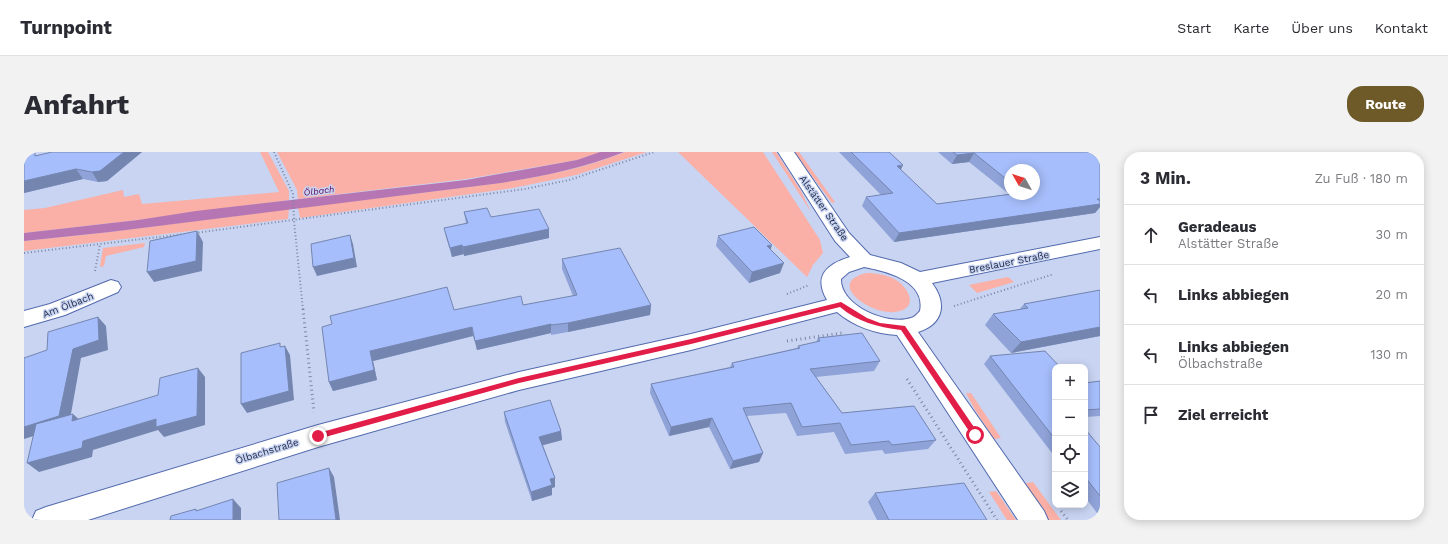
<!DOCTYPE html>
<html lang="de">
<head>
<meta charset="utf-8">
<style>
  :root { --surface:#fff; --page:#f2f2f3; --text:#2b2b33; --muted:#7c7c81; --line:#e1e1e2; --accent:#6d5a28 }
  body { margin:0; font-family:"Work Sans",sans-serif; background:var(--page); color:var(--text) }
  .controls { position:absolute; right:12px; bottom:12px; display:grid; overflow:hidden; border-radius:8px; box-shadow:0 2px 10px #0003 }
  .controls button { width:36px; height:36px; display:grid; place-items:center; padding:0; border:0; border-bottom:1px solid var(--line); background:var(--surface); color:var(--text); font:20px sans-serif }
  .compass { position:absolute; left:980px; top:12px; width:36px; height:36px; border-radius:50%; background:var(--surface); box-shadow:0 2px 10px #0003; rotate:309deg }
  .stop { position:absolute; width:12px; height:12px; margin:-9px; border:3px solid #e11d48; border-radius:50%; background:#fff }
  .stop.end { background:#e11d48; border-color:#fff; box-shadow:0 1px 4px #0008 }
  .list { margin:0; padding:0; list-style:none }
  h2 { display:flex; justify-content:space-between; align-items:center; height:52px; margin:0; padding:0 16px; font-size:17px }
  h2 small { font-size:13px; font-weight:400; color:var(--muted) }
  .list li { display:grid; grid-template-columns:26px 1fr auto; gap:12px; align-items:center; box-sizing:border-box; height:60px; padding:0 16px; border-top:1px solid var(--line) }
  .list b { display:block; font-size:15px; white-space:nowrap }
  .list p { margin:0; font-size:13px; white-space:nowrap; color:var(--muted) }
  .list em { font-size:13px; font-style:normal; color:var(--muted) }
  .icon { flex:none; width:22px; height:22px; fill:none; stroke:currentColor; stroke-width:2; stroke-linecap:round; stroke-linejoin:round }
  .map { position:relative; flex:none; width:1076px; height:368px; overflow:hidden; border-radius:16px }
  header { display:flex; align-items:center; gap:24px; box-sizing:border-box; height:56px; padding:0 20px; background:var(--surface); border-bottom:1px solid var(--line) }
  header strong { font-size:19px }
  nav { display:flex; gap:22px; margin-inline-start:auto; font-size:14px }
  .intro { display:flex; align-items:center; justify-content:space-between; box-sizing:border-box; height:96px; padding:0 24px }
  h1 { margin:0; font-size:28px }
  .button { padding:10px 18px; border-radius:16px; background:var(--accent); color:#fff; font-size:14px; font-weight:700 }
  main { display:flex; gap:24px; padding:0 24px }
  aside { flex:1; background:var(--surface); border-radius:16px; box-shadow:0 2px 10px #0003 }
  .map>svg:first-child { display:block }
  .green { fill:#fab0a6 }
  .water { fill:#b676b3 }
  .lines { fill:none; stroke-linecap:round; stroke-linejoin:round }
  .minor-casing { stroke:#536aad; stroke-width:2 }
  .tertiary-casing { stroke:#536aad; stroke-width:2 }
  .path-far1 { stroke:#7c87a5; stroke-width:2; stroke-dasharray:1 2.5; stroke-linecap:butt }
  .path { stroke:#7c87a5; stroke-width:3; stroke-dasharray:1 3.5; stroke-linecap:butt }
  .minor { fill:#fff; fill-rule:evenodd }
  .tertiary { fill:#fff; fill-rule:evenodd }
  .wall { fill:#8fa3d8; fill-rule:evenodd }
  .shaded-wall { fill:#7485b0 }
  .building { fill:#a6befb; stroke:#7485b0 }
  .route { fill:#e11d48 }
  .labels { text-anchor:middle; dominant-baseline:central; stroke-width:3; stroke-linejoin:round; paint-order:stroke }
  .far-water-label { font-size:9px; font-style:italic; fill:#560356; stroke:#c8d4f2 }
  .street-label { font-size:10px; fill:#222c49; stroke:#c8d4f2 }
</style>
</head>
<body>
<header>
<strong>Turnpoint</strong>
<nav><a>Start</a><a>Karte</a><a>Über uns</a><a>Kontakt</a></nav>
</header>
<div class="intro"><h1>Anfahrt</h1><a class="button">Route</a></div>
<main>
<div class="map">
<svg width="1076" height="368" viewBox="0 0 1076 368">
  <rect width="100%" height="100%" fill="#c8d4f2"/>
  <!-- green -->
  <g class="green">
    <path d="M236 0H244L265 39V48L114 68 0 81V58L21 56 99 38 100 45 115 42 118 52 255 40Z"/>
    <path d="M253 0H576L553 8 442 27 274 47 273 38Z"/>
    <path d="M601 0H623L552 23 489 36 276 66 274 56C321 50 367 44 413 39 477 31 541 24 601 0Z"/>
    <path d="M654 0H739L796 88 799 101 789 113 783 125Z"/>
    <path d="M748 0H752L777 39 787 60Z"/>
    <path d="M770 0H775L811 50 808 51Z"/>
    <path d="M265 57 264 67 0 99V89L86 80Z"/>
    <path d="M121 91 120 95 82 104 80 114 76 115 79 96Z"/>
    <path d="M843 121C853 121 863 123 872 128 887 138 894 157 871 160 845 163 801 130 843 121Z"/>
    <path d="M984 125 990 130 953 141 945 133Z"/>
    <path d="M942 241H947L977 286 970 287 951 258Z"/>
    <path d="M1009 330 1037 368H1024L998 332Z"/>
    <path d="M972 339 992 368H983L965 340Z"/>
  </g>
  <!-- water -->
  <path class="water" d="M576 0H600C561 16 519 24 477 31L86 80 0 89V81L114 68 172 59 442 28 553 8Z"/>
  <g class="lines">
    <defs>
      <path id="minor" d="M87 128 94 130 97 135 94 140 41 163 0 175V159L26 152Z"/>
      <path id="tertiary" d="M754 0H770L825 81 846 103 877 111 896 120 1076 85V97L908 131C923 151 920 172 894 180L1020 359 1024 368H994L873 183C852 182 829 174 813 160L667 198 495 238 294 295 64 368H8L12 359 22 355 294 273 495 220 667 182 803 148C789 124 803 112 826 105L811 89ZM840 115C862 119 902 129 896 159 893 162 891 165 887 166 864 174 816 154 817 127L825 120Z"/>
    </defs>
    <!-- minor casing -->
    <use href="#minor" class="minor-casing"/>
    <!-- tertiary casing -->
    <use href="#tertiary" class="tertiary-casing"/>
    <!-- path-far1 -->
    <g class="path-far1">
      <path d="M250 0 269 42 270 69 279 158"/>
      <path d="M171 81 501 37 545 28 630 0"/>
      <path d="M0 101 160 82"/>
      <path d="M71 119 76 92"/>
      <path d="M763 142 785 133"/>
      <path d="M930 154 1030 122"/>
    </g>
    <!-- path -->
    <g class="path">
      <path d="M279 157 290 260"/>
      <path d="M763 189 818 181"/>
      <path d="M883 227 973 368"/>
      <path d="M1037 359 1044 368"/>
    </g>
    <!-- minor -->
    <use href="#minor" class="minor"/>
    <!-- tertiary -->
    <use href="#tertiary" class="tertiary"/>
  </g>
  <!-- wall -->
  <g class="wall">
    <path d="M118 0 83 29 74 30 59 27 0 41V3H13Z"/>
    <path d="M815 0H865L877 18 913 52 985 42 945 10 928 12 914 0H1076V55L1071 61 870 90 838 54 842 45 857 43ZM986 18 1010 42H986Z"/>
    <path d="M440 60 467 65 525 77V86L440 104V102L428 105 422 85 420 76 442 72Z"/>
    <path d="M694 84 748 93 746 97 756 121 725 131 692 94Z"/>
    <path d="M538 107 627 153 626 163 544 180 527 183V181L453 198 449 184 349 209 353 228 309 239 305 230 430 158 499 153 549 144 538 117Z"/>
    <path d="M1076 138V184L987 201 961 173 969 162 995 158 1000 152Z"/>
    <path d="M794 186 856 209 850 219 792 225 818 261 912 288 904 297 861 302 858 298 821 302 810 280 773 284 762 261 723 264 739 301 735 310 706 317 685 275 645 284 626 241 627 232 706 215 708 211 773 196 774 194 792 190Z"/>
    <path d="M966 204 1031 215V305L960 212Z"/>
    <path d="M1076 229V264L1061 265V231Z"/>
    <path d="M480 260 537 279 538 288 519 293 531 326V335L528 336V343L508 349 481 270Z"/>
    <path d="M1061 277 1076 295V365L1061 345Z"/>
    <path d="M851 341 963 368H853L844 350Z"/>
  </g>
  <!-- shaded-wall -->
  <g class="shaded-wall">
    <path d="M100 0H118L83 29 74 30 68 20Z"/>
    <path d="M950 1 945 10 928 12 933 3Z"/>
    <path d="M879 13 875 22 873 14Z"/>
    <path d="M52 17 59 27 0 41V29Z"/>
    <path d="M1076 52V55L1071 61 870 90 875 81Z"/>
    <path d="M525 77V86L440 104 439 95Z"/>
    <path d="M173 79 179 90 178 119 130 130 123 120Z"/>
    <path d="M326 83 329 92 333 115 293 124 289 115Z"/>
    <path d="M438 93 440 102 428 105 426 96Z"/>
    <path d="M748 93 745 103 743 94Z"/>
    <path d="M760 111 756 121 725 131 728 120Z"/>
    <path d="M627 153 626 163 544 180V171Z"/>
    <path d="M74 165 82 174 84 198 57 206 45 273 0 287V275L49 197Z"/>
    <path d="M527 172V181L453 198 451 189Z"/>
    <path d="M448 175 449 184 349 209 353 228 309 239 305 230 346 199Z"/>
    <path d="M1076 175V184L987 201 997 190Z"/>
    <path d="M261 194 266 203 270 248 223 261 217 252Z"/>
    <path d="M174 216 181 225V273L140 285 134 278 69 298 68 305 15 320 3 311 59 289 132 267Z"/>
    <path d="M49 262 60 272 48 269Z"/>
    <path d="M688 266 685 275 645 284 647 275Z"/>
    <path d="M537 279 538 288 516 294 515 285Z"/>
    <path d="M739 301 735 310 706 317 709 309Z"/>
    <path d="M305 316 310 325 316 368H312Z"/>
    <path d="M531 326V335L528 336V343L508 349 507 340 526 327Z"/>
    <path d="M209 347 217 356V368H209Z"/>
  </g>
  <!-- building -->
  <g class="building">
    <path d="M11 0V4L28 0H100L76 19 68 20 52 17 0 29V3Z"/>
    <path d="M827 0H865L879 13 873 14 913 52 988 42H1010V18H986V30L950 1 933 3 929 0H1076V47H1073L1076 49V52L875 81 842 45 869 41Z"/>
    <path d="M463 56 467 65 515 57 525 77 439 95 438 93 426 96 420 76 444 71 440 60Z"/>
    <path d="M730 75 748 93 743 94 760 111 728 120 694 84Z"/>
    <path d="M173 79 172 109 123 120 126 89Z"/>
    <path d="M326 83 330 106 289 115 287 92Z"/>
    <path d="M596 96 627 153 544 171 527 173V172L451 189 448 175 346 199 350 218 305 230 298 175 308 172 306 164 423 135 430 158 497 144 499 153 553 143 538 107Z"/>
    <path d="M1076 138V175L997 190 969 162 1004 156 1000 152Z"/>
    <path d="M74 165 75 188 49 197 35 264 0 275V206L23 198 24 180Z"/>
    <path d="M838 181 856 209 786 217 818 261 890 254 912 288 868 293 865 289 827 293 816 271 778 275 767 251 719 256 739 301 709 309 688 266 647 275 627 232 710 215 708 211 776 196 774 194 796 189 794 186Z"/>
    <path d="M256 191V195L261 194 265 239 217 252V201Z"/>
    <path d="M1021 199 1036 215H1031V287L966 204Z"/>
    <path d="M174 216 173 264 132 275V267L59 289 58 296 3 311 12 272 49 262 48 269 134 243 136 226Z"/>
    <path d="M1076 229V257L1061 258V231Z"/>
    <path d="M526 248 537 279 515 285 531 326 526 327 528 333 507 340 480 260Z"/>
    <path d="M1061 277 1076 295V344L1061 325Z"/>
    <path d="M305 316 312 368H255L253 331Z"/>
    <path d="M940 331 963 368H865L851 341Z"/>
    <path d="M209 347V368H146L147 364 172 357V359Z"/>
  </g>
  <!-- route -->
  <path class="route" d="M817 150 843 166 856 171 881 174 954 281V285H949L877 178C853 175 834 170 816 155L667 192 495 231 294 287 290 284 294 281 495 226 667 187Z"/>
  <g class="labels">
    <!-- far-water labels -->
    <g class="far-water-label">
      <text transform="translate(295 39) rotate(-7)">Ölbach</text>
    </g>
    <!-- street labels -->
    <g class="street-label">
      <text transform="translate(800 56) rotate(55)">Alstätter Straße</text>
      <text transform="translate(985 110) rotate(-11)">Breslauer Straße</text>
      <text transform="translate(44 153) rotate(-21)">Am Ölbach</text>
      <text transform="translate(243 299) rotate(-17)">Ölbachstraße</text>
    </g>
  </g>
</svg>
<div class="controls">
<button>+</button>
<button>−</button>
<button><svg class="icon" aria-label="locate" viewBox="0 0 24 24"><circle cx="12" cy="12" r="6"/><path d="M12 2v4M12 18v4M2 12h4M18 12h4"/></svg></button>
<button><svg class="icon" aria-label="layers" viewBox="0 0 24 24"><path d="M12 4l9 5-9 5-9-5zM3 14l9 5 9-5"/></svg></button>
</div>
<svg class="compass" viewBox="-18 -18 36 36"><path d="M0-13l5 13h-10z" fill="#e53935"/><path d="M0 13l5-13h-10z" fill="#7c7c81"/></svg>
<div class="stop" style="left:951px;top:283px"></div>
<div class="stop end" style="left:294px;top:284px"></div>
</div>
<aside>
<h2>3 Min.<small>Zu Fuß · 180 m</small></h2>
<ul class="list">
<li><svg class="icon" aria-label="ahead" viewBox="0 0 24 24"><path d="M12 20V5M6 11l6-6 6 6"/></svg><div><b>Geradeaus</b><p>Alstätter Straße</p></div><em>30 m</em></li>
<li><svg class="icon" aria-label="left" viewBox="0 0 24 24"><path d="M17 20v-9H6M10 6l-5 5 5 5"/></svg><div><b>Links abbiegen</b></div><em>20 m</em></li>
<li><svg class="icon" aria-label="left" viewBox="0 0 24 24"><path d="M17 20v-9H6M10 6l-5 5 5 5"/></svg><div><b>Links abbiegen</b><p>Ölbachstraße</p></div><em>130 m</em></li>
<li><svg class="icon" aria-label="arrive" viewBox="0 0 24 24"><path d="M6 21V4h12l-3 4 3 4H6"/></svg><div><b>Ziel erreicht</b></div></li>
</ul>
</aside>
</main>
</body>
</html>
